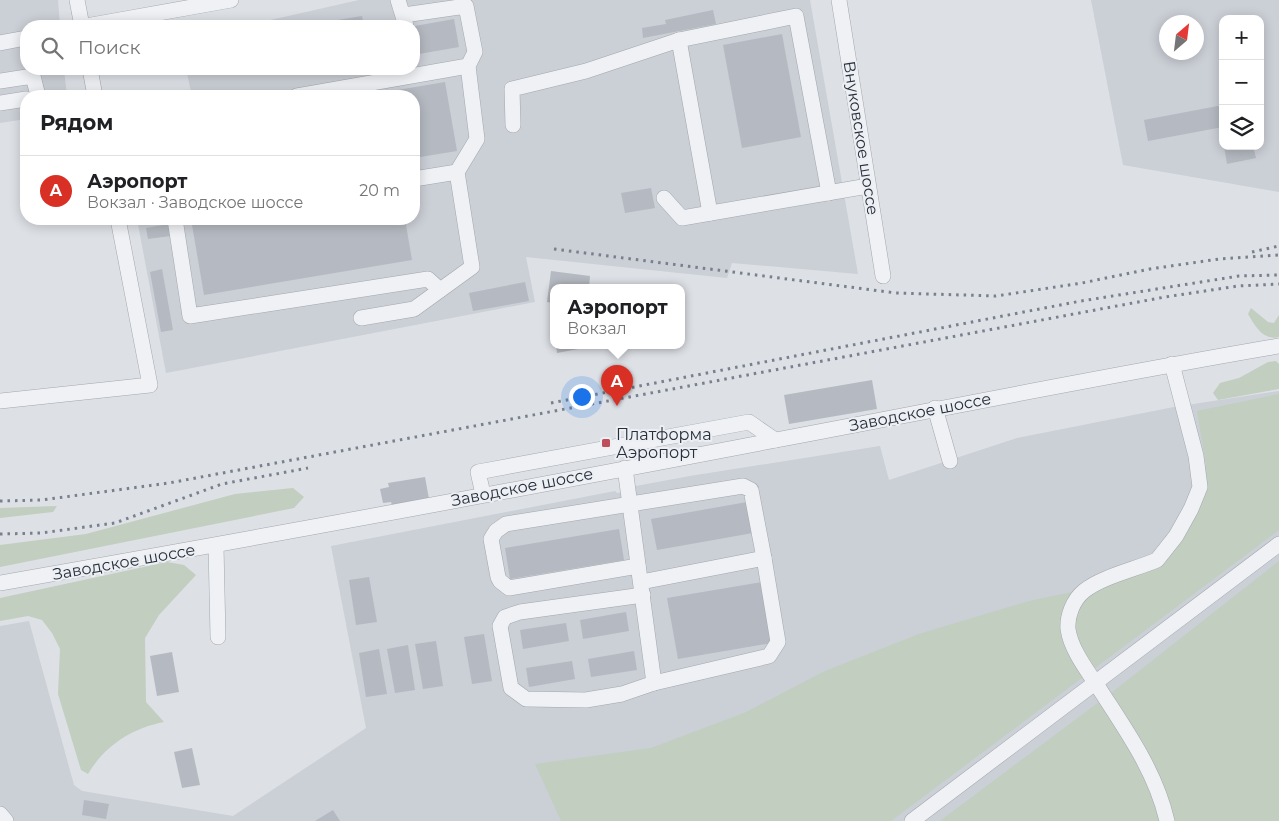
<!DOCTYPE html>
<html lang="ru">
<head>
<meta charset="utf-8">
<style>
  :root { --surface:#fff; --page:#f2f2f2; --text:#202124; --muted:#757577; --line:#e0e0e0; --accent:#d93025 }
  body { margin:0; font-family:Montserrat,sans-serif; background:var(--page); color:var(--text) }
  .controls { position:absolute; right:15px; top:15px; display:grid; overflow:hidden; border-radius:10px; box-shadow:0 2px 12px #0003 }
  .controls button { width:45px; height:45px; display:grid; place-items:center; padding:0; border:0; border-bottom:1px solid var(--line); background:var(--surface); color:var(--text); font:25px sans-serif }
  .compass { position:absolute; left:1159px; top:15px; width:45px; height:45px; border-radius:50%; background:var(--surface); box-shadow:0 2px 12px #0003; rotate:28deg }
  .you { position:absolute; left:581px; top:396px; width:18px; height:18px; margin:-12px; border:4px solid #fff; border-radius:50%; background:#1a73e8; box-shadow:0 0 0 8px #1a73e833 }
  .badge { display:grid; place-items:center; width:32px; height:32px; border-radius:50%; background:var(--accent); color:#fff; font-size:16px; font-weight:700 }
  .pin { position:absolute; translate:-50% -41px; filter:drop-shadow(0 1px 2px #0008) }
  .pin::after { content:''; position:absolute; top:26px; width:18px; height:15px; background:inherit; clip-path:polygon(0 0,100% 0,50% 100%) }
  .popup { position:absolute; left:550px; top:284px; width:135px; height:65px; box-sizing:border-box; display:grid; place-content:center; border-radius:10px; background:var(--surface); filter:drop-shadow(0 1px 4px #0005); font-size:16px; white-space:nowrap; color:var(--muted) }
  .popup b { font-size:19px; color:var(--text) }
  .popup::after { content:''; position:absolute; left:50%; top:100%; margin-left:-10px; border:10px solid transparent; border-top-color:var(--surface) }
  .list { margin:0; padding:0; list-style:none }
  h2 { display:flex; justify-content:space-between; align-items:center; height:65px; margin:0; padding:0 20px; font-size:21px }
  h2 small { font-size:16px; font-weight:400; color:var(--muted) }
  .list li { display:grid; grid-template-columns:32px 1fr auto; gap:15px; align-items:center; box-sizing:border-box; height:70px; padding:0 20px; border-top:1px solid var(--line) }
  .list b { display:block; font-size:19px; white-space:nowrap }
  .list p { margin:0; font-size:16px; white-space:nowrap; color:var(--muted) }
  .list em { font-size:16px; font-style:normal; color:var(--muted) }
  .icon { flex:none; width:28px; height:28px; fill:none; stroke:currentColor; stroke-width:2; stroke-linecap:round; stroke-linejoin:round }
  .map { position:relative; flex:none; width:1279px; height:821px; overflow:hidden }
  .search { position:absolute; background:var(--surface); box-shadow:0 2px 12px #0003; left:20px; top:20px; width:400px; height:55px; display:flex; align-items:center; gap:12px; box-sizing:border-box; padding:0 18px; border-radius:20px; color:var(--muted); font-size:19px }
  .panel { position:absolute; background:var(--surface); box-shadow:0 2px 12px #0003; left:20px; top:90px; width:400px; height:135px; border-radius:20px }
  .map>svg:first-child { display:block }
  .built { fill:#cbcfd6; fill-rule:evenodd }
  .green { fill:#c2cebf }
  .building { fill:#b5b9c1 }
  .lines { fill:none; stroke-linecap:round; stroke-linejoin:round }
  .minor-casing { stroke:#a3a7ae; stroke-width:16 }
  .minor { stroke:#eff1f4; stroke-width:15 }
  .rail { stroke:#787f8d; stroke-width:3; stroke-dasharray:2.5 5; stroke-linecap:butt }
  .poi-dot { fill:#be4e5a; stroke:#eceff3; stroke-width:2 }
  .labels { text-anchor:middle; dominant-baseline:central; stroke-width:4; stroke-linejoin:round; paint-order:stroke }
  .street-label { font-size:16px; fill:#282e3a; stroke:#eceff3 }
  .poi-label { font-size:16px; fill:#282e3a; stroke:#eceff3; text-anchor:start }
</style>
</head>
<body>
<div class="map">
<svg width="1279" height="821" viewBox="0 0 1279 821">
  <rect width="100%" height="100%" fill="#dde0e5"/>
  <!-- built -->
  <g class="built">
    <path d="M0 0H58L60 26H26V69H64L67 96H26V119L0 123Z"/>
    <path d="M359 0H810L858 274 732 263 727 278 526 257 535 302 166 373 137 219H414V96H192L186 69H414V26H244Z"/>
    <path d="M1091 0H1279V192L1123 165ZM1223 19H1260V146H1223ZM1166 22H1196V52H1166Z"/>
    <path d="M1279 391V821H0V626L29 621 74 785 82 791 233 816 366 728 331 546 615 491 617 493 632 490 636 486 690 476 880 446 889 480 1017 438 1174 407Z"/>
  </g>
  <!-- green -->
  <g class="green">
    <path d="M1251 308 1268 322 1274 323 1279 315V337C1263 341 1255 326 1248 314Z"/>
    <path d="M1276 361 1279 364V389L1218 400 1213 393 1220 383 1239 378 1268 362Z"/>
    <path d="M1279 394V530L891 821H561L535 764 651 748 744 713 825 671 919 634 1029 601 1096 587 1155 566 1203 486 1206 465 1197 411Z"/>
    <path d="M293 488 304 497 294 508 0 567V545L86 534 235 494Z"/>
    <path d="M57 506 53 512 0 518V508Z"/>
    <path d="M1279 561V821H940L1115 690Z"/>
    <path d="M167 562 184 565 196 575 159 615 145 638 146 702 164 722C133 728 105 745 88 774L81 770 58 694 60 649 52 633 42 620 28 616 0 621V598Z"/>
  </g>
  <!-- building -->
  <g class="building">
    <path d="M713 10 716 24 643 38 642 28 666 24 665 20Z"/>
    <path d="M362 16 364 26H313V24Z"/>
    <path d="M454 19 459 47 419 54 415 26Z"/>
    <path d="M782 34 801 137 742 148 723 45Z"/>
    <path d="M445 82 457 151 414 158V96L368 95Z"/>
    <path d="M1223 105V127L1148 141 1144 120Z"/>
    <path d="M1224 146H1253L1256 158 1227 164Z"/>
    <path d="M651 188 655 208 625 213 621 193Z"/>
    <path d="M191 219H405L412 260 204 295Z"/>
    <path d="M168 224 170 236 148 239 146 228Z"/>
    <path d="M162 269 173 330 161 332 150 272Z"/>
    <path d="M551 271 590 276 589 287H553V303L547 302Z"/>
    <path d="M525 282 529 301 473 311 469 293Z"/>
    <path d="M556 345H594V346L557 353Z"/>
    <path d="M872 380 877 409 789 424 784 395Z"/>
    <path d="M425 477 429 499 392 505 391 502 383 503 380 489 389 487 388 483Z"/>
    <path d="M747 502 753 533 657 550 651 519Z"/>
    <path d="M619 529 624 560 510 579 505 548Z"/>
    <path d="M369 577 377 622 356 625 349 580Z"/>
    <path d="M762 582 772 643 678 659 667 598Z"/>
    <path d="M626 612 629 631 583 639 580 620Z"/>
    <path d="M566 623 569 641 523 649 520 630Z"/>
    <path d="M484 634 492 681 472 684 464 637Z"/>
    <path d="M436 641 443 686 423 689 415 644Z"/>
    <path d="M408 645 415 690 395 693 387 649Z"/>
    <path d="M379 649 387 694 366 697 359 653Z"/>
    <path d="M634 651 637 670 591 677 588 659Z"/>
    <path d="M172 652 179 692 157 696 150 656Z"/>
    <path d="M572 661 575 679 529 687 526 668Z"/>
    <path d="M192 748 200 785 182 788 174 752Z"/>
    <path d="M84 800 109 804 106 819 82 815Z"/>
    <path d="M333 810 340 821H315Z"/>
  </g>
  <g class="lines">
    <defs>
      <g id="minor">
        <path d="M77 0 82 26"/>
        <path d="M398 0 406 26"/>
        <path d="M839 0 883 276"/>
        <path d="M86 26 231 0"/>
        <path d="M679 40 710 213"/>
        <path d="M0 43 26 38"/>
        <path d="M90 69 95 96"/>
        <path d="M0 81 33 76 38 96"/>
        <path d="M297 96 468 66"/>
        <path d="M0 103 26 99"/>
        <path d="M513 125 512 89 586 71 679 40 796 16 829 193"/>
        <path d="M414 179 457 172"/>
        <path d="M664 198 682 218 868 186"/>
        <path d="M175 219 190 316 428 279 440 290"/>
        <path d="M361 318 414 309 472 267 457 172 477 139 468 66 475 52 466 6 404 15"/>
        <path d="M0 401 150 385 118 219"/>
        <path d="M935 408 950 461"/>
        <path d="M625 468 654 683"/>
        <path d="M483 494 478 472 749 422 775 440"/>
        <path d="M216 546 218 637"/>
        <path d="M638 566 509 588 500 581 498 577 491 539 496 531 506 524 743 486 751 490 764 558 641 582"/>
        <path d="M0 583C258 538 515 490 771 441 941 409 1109 375 1279 346"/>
        <path d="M643 595 520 612 505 617 500 626 511 688 526 699 586 700 622 694 654 683 769 656 778 642 764 558"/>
        <path d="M0 814 6 821"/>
        <path d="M912 821 1279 544"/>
        <path d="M1167 821C1156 773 1128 733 1102 693 1090 674 1071 651 1068 629 1067 616 1073 600 1084 591 1101 577 1136 569 1157 560L1176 536 1191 509 1200 487 1196 456 1172 364"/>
      </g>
    </defs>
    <!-- minor casing -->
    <use href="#minor" class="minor-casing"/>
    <!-- minor -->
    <use href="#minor" class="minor"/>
    <!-- rail -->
    <g class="rail">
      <path d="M554 249 896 293 996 296 1082 283 1150 269 1219 259 1279 255"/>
      <path d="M1252 252 1279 246"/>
      <path d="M551 403 1081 301 1239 276 1279 275"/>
      <path d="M0 501 42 500 169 483 1165 297 1238 286 1279 284"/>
      <path d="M0 534 41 533 115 523 222 484 308 468"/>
    </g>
  </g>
  <!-- markers -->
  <rect class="poi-dot" x="601" y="438" width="10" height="10" rx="2.5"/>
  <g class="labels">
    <!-- street labels -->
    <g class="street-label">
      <text transform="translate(861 138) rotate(81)">Внуковское шоссе</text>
      <text transform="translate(920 412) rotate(-11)">Заводское шоссе</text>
      <text transform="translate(522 487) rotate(-11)">Заводское шоссе</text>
      <text transform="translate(124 562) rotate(-10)">Заводское шоссе</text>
    </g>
    <!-- poi labels -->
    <g class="poi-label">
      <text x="616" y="434">Платформа<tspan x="616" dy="18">Аэропорт</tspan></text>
    </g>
  </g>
</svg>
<div class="controls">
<button>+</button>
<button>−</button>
<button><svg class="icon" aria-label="layers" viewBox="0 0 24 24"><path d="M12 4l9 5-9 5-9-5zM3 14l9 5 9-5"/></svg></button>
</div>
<svg class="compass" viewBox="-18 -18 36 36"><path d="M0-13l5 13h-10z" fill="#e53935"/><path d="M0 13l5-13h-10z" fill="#757577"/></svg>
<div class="you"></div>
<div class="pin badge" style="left:617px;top:406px">A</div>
<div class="popup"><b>Аэропорт</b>Вокзал</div>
<div class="search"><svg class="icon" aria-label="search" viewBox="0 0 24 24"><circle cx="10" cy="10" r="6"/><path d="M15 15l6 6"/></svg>Поиск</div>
<section class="panel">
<h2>Рядом<small></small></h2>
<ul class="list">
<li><span class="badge">A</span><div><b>Аэропорт</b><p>Вокзал · Заводское шоссе</p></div><em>20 m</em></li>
</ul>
</section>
</div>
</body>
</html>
